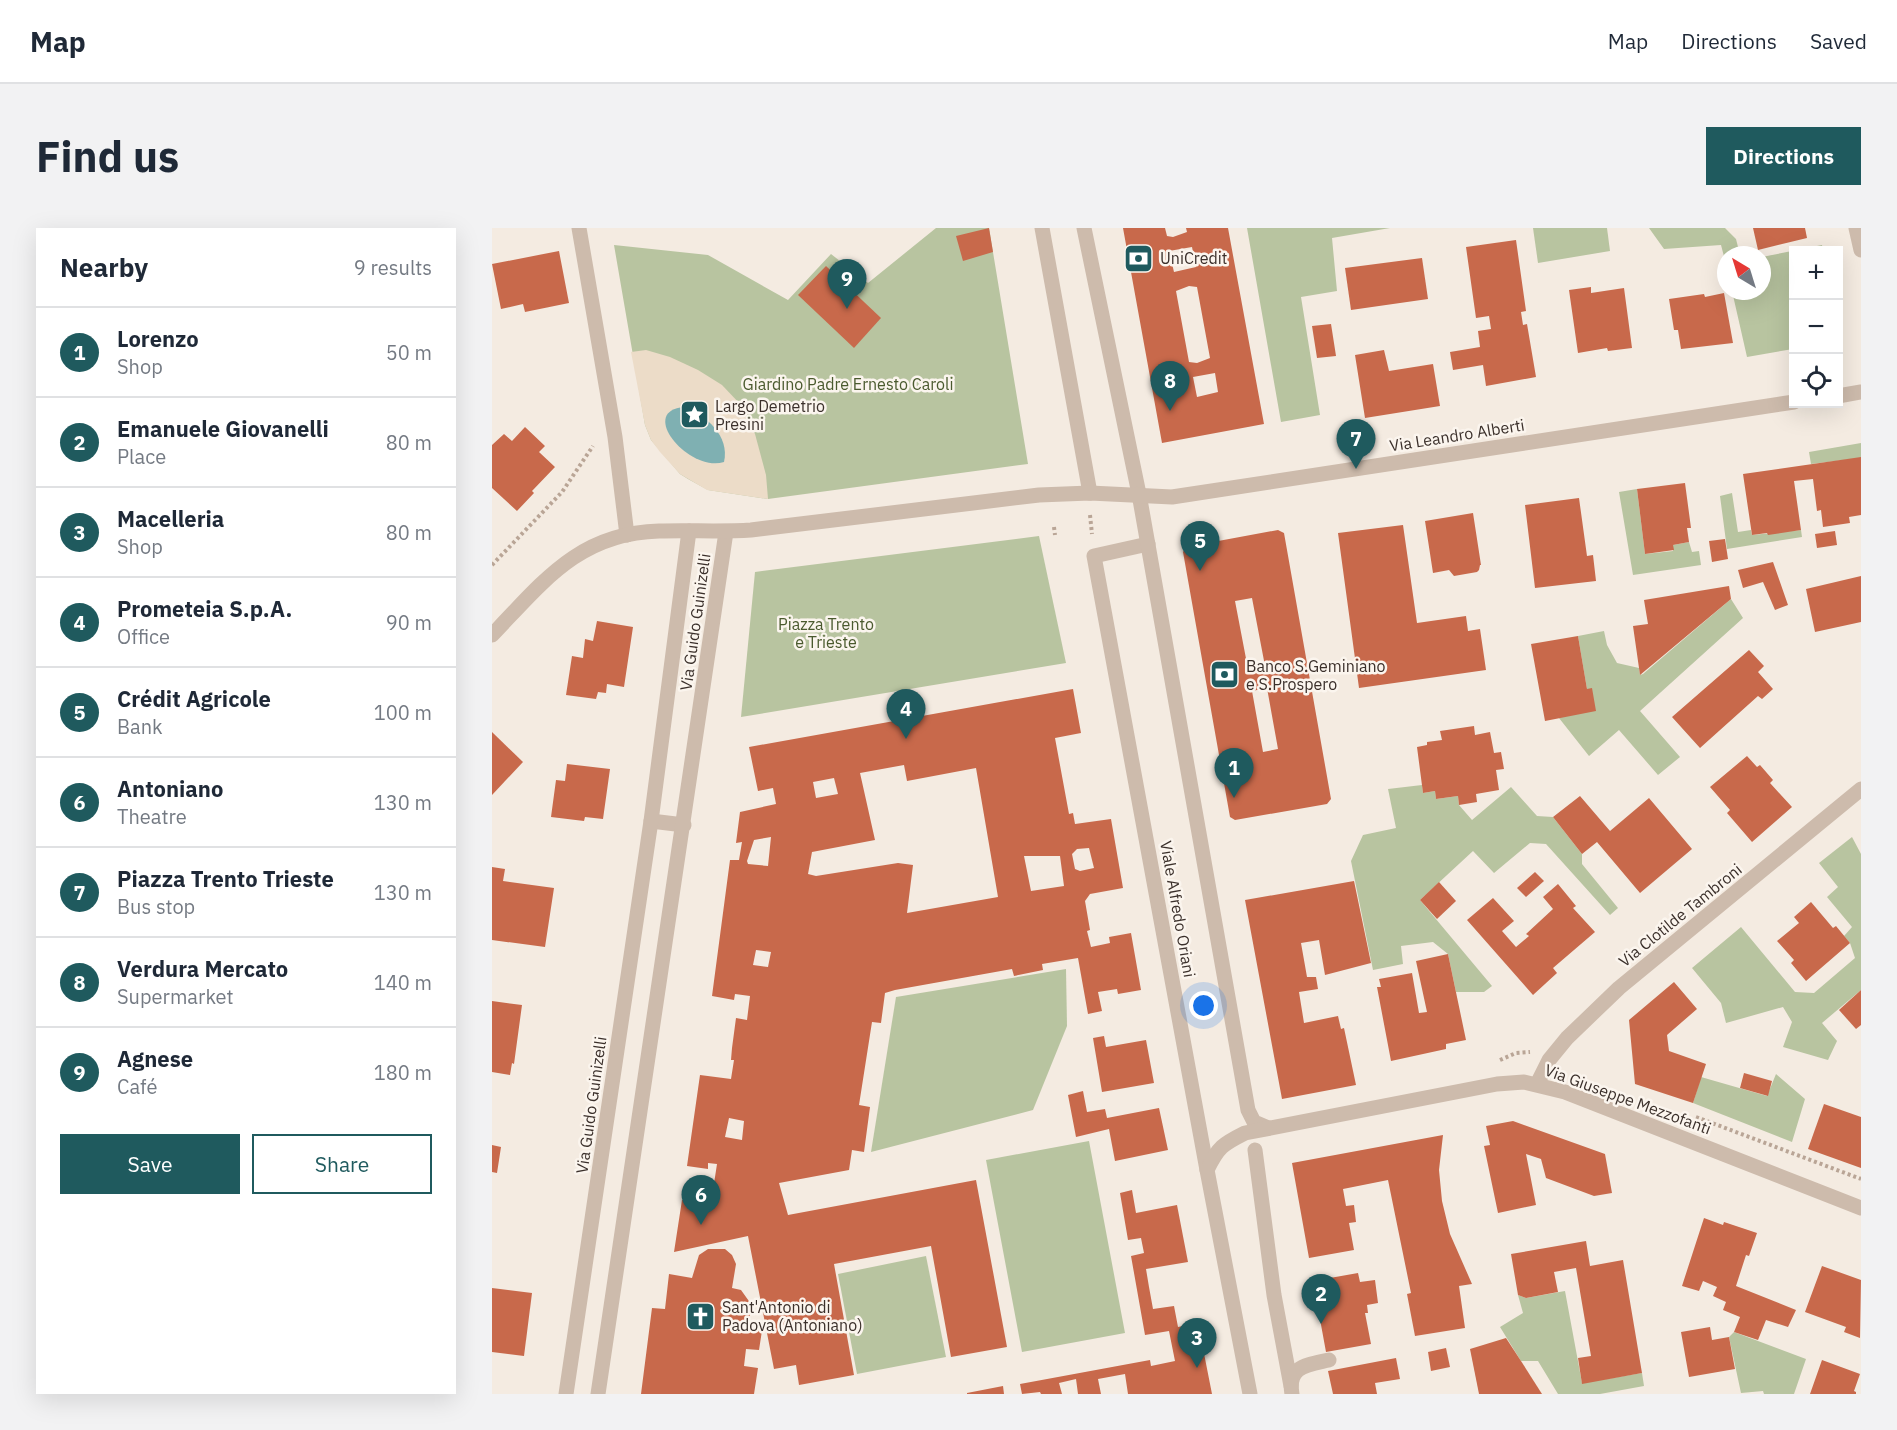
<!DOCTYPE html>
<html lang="en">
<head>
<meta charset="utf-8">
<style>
  :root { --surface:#fff; --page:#f2f2f3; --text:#1f2937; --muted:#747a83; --line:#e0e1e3; --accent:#1f5a5e }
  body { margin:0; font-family:"IBM Plex Sans",sans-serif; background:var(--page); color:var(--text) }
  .controls { position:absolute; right:18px; top:18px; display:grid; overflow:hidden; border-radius:0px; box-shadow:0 6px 24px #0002 }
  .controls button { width:54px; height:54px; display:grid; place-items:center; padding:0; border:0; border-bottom:2px solid var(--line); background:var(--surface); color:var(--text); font:30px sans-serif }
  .compass { position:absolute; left:1225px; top:18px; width:54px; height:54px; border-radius:50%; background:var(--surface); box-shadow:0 6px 24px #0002; rotate:322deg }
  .you { position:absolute; left:712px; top:778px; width:21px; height:21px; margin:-15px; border:4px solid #fff; border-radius:50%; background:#1a73e8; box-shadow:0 0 0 9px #1a73e833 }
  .badge { display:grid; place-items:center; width:39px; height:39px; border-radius:50%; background:var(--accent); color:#fff; font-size:20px; font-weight:700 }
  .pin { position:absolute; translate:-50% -50px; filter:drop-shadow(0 2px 3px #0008) }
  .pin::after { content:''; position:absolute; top:32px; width:21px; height:18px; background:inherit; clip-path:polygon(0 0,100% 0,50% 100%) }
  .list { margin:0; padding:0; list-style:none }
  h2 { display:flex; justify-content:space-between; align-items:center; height:78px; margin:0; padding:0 24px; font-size:26px }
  h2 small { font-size:20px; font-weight:400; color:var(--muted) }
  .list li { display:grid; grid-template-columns:39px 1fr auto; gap:18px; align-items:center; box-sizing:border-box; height:90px; padding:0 24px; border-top:2px solid var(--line) }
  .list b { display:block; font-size:22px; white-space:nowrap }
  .list p { margin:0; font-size:20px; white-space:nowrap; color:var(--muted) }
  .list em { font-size:20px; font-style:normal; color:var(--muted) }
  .actions { display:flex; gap:12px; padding:18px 24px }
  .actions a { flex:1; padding:14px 0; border:2px solid var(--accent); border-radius:0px; text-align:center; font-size:21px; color:var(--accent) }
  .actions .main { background:var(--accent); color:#fff }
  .icon { flex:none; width:33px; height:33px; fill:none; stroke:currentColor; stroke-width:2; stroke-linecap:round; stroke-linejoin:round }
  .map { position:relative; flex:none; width:1369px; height:1166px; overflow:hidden; border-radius:0px }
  header { display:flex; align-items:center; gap:36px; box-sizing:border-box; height:84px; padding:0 30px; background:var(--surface); border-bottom:2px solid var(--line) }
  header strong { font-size:28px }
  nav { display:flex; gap:33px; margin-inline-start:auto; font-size:21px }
  .intro { display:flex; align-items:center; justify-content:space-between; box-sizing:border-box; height:144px; padding:0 36px }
  h1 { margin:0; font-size:42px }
  .button { padding:15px 27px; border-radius:0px; background:var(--accent); color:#fff; font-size:21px; font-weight:700 }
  main { display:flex; gap:36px; padding:0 36px }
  aside { flex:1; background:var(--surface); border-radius:0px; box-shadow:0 6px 24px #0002 }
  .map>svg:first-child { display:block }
  .green { fill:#b8c4a0 }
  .plaza { fill:#ecdcc8 }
  .water { fill:#7fb0b2 }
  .building { fill:#c8694b; fill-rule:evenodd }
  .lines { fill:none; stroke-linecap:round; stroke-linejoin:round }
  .path { stroke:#b9a596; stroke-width:4; stroke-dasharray:3 3; stroke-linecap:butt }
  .service { stroke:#cdbbac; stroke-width:15 }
  .pedestrian { stroke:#cdbbac; stroke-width:15 }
  .minor { stroke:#cdbbac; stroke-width:15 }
  .tertiary { stroke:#cdbbac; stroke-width:15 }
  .labels { text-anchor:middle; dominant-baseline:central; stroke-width:5; stroke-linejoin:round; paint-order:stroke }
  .poi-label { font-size:16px; fill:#3b302b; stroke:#fbf5ee; text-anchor:start }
  .park-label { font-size:16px; fill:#4a5a2e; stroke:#fbf5ee }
  .street-label { font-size:16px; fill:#3b302b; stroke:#fbf5ee }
</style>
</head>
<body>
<header>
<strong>Map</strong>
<nav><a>Map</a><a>Directions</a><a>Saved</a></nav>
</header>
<div class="intro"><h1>Find us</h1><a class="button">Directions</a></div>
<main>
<aside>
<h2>Nearby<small>9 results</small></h2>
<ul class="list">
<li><span class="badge">1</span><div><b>Lorenzo</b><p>Shop</p></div><em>50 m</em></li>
<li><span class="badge">2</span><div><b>Emanuele Giovanelli</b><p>Place</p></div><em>80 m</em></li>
<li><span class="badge">3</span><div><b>Macelleria</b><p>Shop</p></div><em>80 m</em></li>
<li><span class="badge">4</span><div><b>Prometeia S.p.A.</b><p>Office</p></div><em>90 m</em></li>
<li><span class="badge">5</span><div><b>Crédit Agricole</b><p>Bank</p></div><em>100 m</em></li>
<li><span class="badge">6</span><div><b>Antoniano</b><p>Theatre</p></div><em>130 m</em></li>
<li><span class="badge">7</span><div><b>Piazza Trento Trieste</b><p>Bus stop</p></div><em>130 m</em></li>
<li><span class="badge">8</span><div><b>Verdura Mercato</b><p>Supermarket</p></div><em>140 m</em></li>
<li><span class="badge">9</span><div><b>Agnese</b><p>Café</p></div><em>180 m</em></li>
</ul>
<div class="actions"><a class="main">Save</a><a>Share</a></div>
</aside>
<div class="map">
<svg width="1369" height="1166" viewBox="0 0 1369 1166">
  <rect width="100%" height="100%" fill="#f4ebe1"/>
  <!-- green -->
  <g class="green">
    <path d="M444 0H497L536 236 276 271 216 262 196 251 188 246 159 212 153 197 122 17 216 27 296 72 339 26 376 55Z"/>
    <path d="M755 0H898L840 10 845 63 809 69 828 187 789 194Z"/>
    <path d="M1041 0H1115L1118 23 1046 35Z"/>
    <path d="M1157 0H1233L1244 11 1248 27H1234V36L1229 17 1172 21Z"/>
    <path d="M1330 17 1331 22H1302L1301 121 1255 129 1240 63H1270V29Z"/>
    <path d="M1369 215V230L1319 236 1317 224Z"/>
    <path d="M1145 261 1153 326 1181 323V317L1197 314 1200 324 1207 323 1209 337 1141 347 1127 264Z"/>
    <path d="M1240 265 1246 304 1259 302 1260 307 1309 302 1310 309 1235 321 1228 268Z"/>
    <path d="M547 308 574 435 249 489 263 344Z"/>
    <path d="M1239 371 1251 390 1148 483 1188 529 1166 547 1127 502 1097 528 1067 490 1095 461 1086 408 1112 403 1115 417 1125 435 1147 440 1148 447 1151 446Z"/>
    <path d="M930 557 931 565 943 563 944 571 966 568 967 577 980 592 1019 559 1045 588 1061 589 1090 626V636L1126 680 1118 687 1054 616 1038 615 1002 645 981 623 928 672 1000 758 992 764H964L956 726 941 714 909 718 911 736 881 742 859 633 871 607 904 600 896 561Z"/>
    <path d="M1360 609 1369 626V762L1330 795 1345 813 1336 832 1291 819 1300 794 1291 779 1234 795 1229 775 1200 740 1249 699 1303 764 1322 765 1363 730 1358 715 1352 708 1360 699 1335 669 1346 659 1327 635Z"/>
    <path d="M574 741 575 798 541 882 379 924 404 769Z"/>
    <path d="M1284 846 1313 871 1300 914 1201 875 1209 849 1275 868Z"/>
    <path d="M597 913 633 1105 530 1124 494 932Z"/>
    <path d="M434 1028 454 1129 365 1146 346 1046Z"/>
    <path d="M1073 1063 1090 1155 1150 1145 1152 1158 1108 1166H1066L1046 1133H1029L1008 1099 1031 1085 1026 1067 1034 1070Z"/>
    <path d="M1242 1104 1314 1131 1302 1166H1272L1271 1163 1249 1165 1237 1109Z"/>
  </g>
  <!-- plaza -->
  <path class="plaza" d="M154 122 178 129 206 142 230 157 249 177 263 206 274 247 276 271 215 262 188 246 168 224 159 212 153 197 139 124Z"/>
  <!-- water -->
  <path class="water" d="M192 179C214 187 238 208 232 234 197 245 145 183 192 179Z"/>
  <!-- building -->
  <g class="building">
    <path d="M497 0 501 24 471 33 464 8Z"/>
    <path d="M631 0H673L675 8 681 9 695 4 694 0H736L772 196 670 215ZM700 19 704 39 682 44 677 23ZM697 58 705 59 718 130 705 135 697 134 684 63ZM723 145 726 164 705 169 701 149Z"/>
    <path d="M1261 0H1313L1315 10 1266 22Z"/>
    <path d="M1024 12 1034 83 1029 84 1031 97 1035 96 1044 149 994 158 991 137 961 142 958 124 988 119 986 103 999 101 997 88 984 90 974 19Z"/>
    <path d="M67 23 77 75 33 84 31 76 9 81 0 36Z"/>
    <path d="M930 30 936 71 859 82 853 40Z"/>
    <path d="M334 38 389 90 362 120 306 67Z"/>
    <path d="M1099 59V65L1132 60 1140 120 1116 123 1115 120 1086 125 1077 62Z"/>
    <path d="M1232 65 1241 115 1189 121 1186 102H1182L1177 71 1212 66 1213 69Z"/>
    <path d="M839 96 844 128 825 130 820 98Z"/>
    <path d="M892 122 897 143 941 136 948 178 873 190 863 127Z"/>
    <path d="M33 199 53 218 47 224 63 239 40 263 42 265 25 283 0 260V217L12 206 20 213Z"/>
    <path d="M1369 229V287L1357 289 1358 295 1331 299 1329 282 1325 283 1321 251 1302 253 1309 302 1276 307 1275 305 1260 307 1251 246Z"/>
    <path d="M1193 255 1199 300H1195L1197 314 1181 317 1182 322 1153 326 1145 261Z"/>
    <path d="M1087 270 1095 328 1101 327 1104 353 1043 360 1033 277Z"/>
    <path d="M981 285 989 337H988L987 342 985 344 962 348 957 342 941 345 933 293Z"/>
    <path d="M911 297 925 395 974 388 976 403 988 401 994 442 867 460 846 305Z"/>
    <path d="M786 302 792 305 839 571 835 576 743 592 738 589 691 324 694 319ZM760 370 773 438 756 441 743 373ZM775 460 786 521 771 524 760 463Z"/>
    <path d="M1343 303 1345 317 1325 320 1323 306Z"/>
    <path d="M1233 311 1236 331 1220 334 1217 313Z"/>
    <path d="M1281 334 1296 377 1283 382 1271 354 1251 360 1246 342Z"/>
    <path d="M1369 348V394L1323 404 1314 361Z"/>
    <path d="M1237 358 1239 371 1148 447 1141 398 1156 396 1152 372Z"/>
    <path d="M105 393 141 399 132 459 115 456 114 465 106 464 104 471 74 467 80 428 91 430 93 411 101 413Z"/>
    <path d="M1086 408 1095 461 1100 460 1104 483 1053 493 1039 416Z"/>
    <path d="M1257 422 1272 438 1266 444 1281 461 1270 471 1266 468 1208 520 1180 489Z"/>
    <path d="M581 461 589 505 563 510 577 586 581 585 583 596 619 591 631 660 598 666 593 673 598 702 595 703 599 719 618 715 617 709 639 705 649 762 626 766 625 761 606 764 610 783 596 786 586 730 550 736 551 742 522 748 520 741 403 762 393 765 389 795 380 794 367 877 378 879 372 924 360 922 357 942 287 955 296 987 484 952 515 1119 459 1129 439 1018 342 1036 362 1147 307 1157 304 1137 282 1141 256 1008 182 1024 190 972 219 975 225 936 216 935V941L195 938 208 847 239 851 242 832H239L240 820 244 790 255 792 258 768 243 766 242 772 220 768 238 632H247L250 614 244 615 248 584 284 576 281 560 266 563 257 519ZM412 537 415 553 484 540 506 669 415 685 421 637 406 635 324 648 316 646 320 624 383 612 368 545ZM342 550 346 566 324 570 321 554ZM279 609 276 638 256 636 255 633 262 612ZM597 620 602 640 588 643 583 641 580 626 585 621ZM532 628H568L572 658 539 663ZM264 722 279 724 276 739 261 737ZM237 890 252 893 250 912 233 909Z"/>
    <path d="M982 498 983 507 998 504 1002 525 1009 524 1012 541 1004 542 1007 562 984 566 985 574 967 577 966 568 944 571 943 563 931 565 925 519 935 517V514L950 512 948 503Z"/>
    <path d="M0 504 31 534 0 567Z"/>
    <path d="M1255 528 1265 539 1268 537 1281 552 1278 555 1300 579 1260 614 1235 585 1238 582 1218 559Z"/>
    <path d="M75 536 118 541 111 591 93 589 92 593 59 589 64 552 73 553Z"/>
    <path d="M1088 568 1118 603 1157 570 1200 621 1148 665 1105 614 1090 626 1061 589Z"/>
    <path d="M0 639 13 641 11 653 62 660 53 719 0 712Z"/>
    <path d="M1043 644 1052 653 1034 669 1025 660Z"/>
    <path d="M862 653 879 735 833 747 827 712 809 715 815 749H824L826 761 807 764 812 795 846 788 849 801 852 800 864 857 790 871 753 672Z"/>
    <path d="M947 654 964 673 945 691 928 672Z"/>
    <path d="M1066 656 1084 678 1081 680 1103 704 1061 740 1065 745 1041 767 975 692 1001 670 1022 693 1010 703 1024 719 1037 708 1034 706 1061 681 1051 669Z"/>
    <path d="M1319 674 1341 700 1344 698 1358 715 1314 753 1299 735 1302 732 1285 713 1307 695 1302 689Z"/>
    <path d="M956 726 974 812 954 816V821L899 833 885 759H889L887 751 920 745 927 785 935 784 924 733Z"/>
    <path d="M1182 754 1205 781 1175 807 1177 823 1214 836 1201 875 1143 856 1137 792Z"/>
    <path d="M1369 762V797L1364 801 1347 782Z"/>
    <path d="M0 773 30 777 22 836 20 835 18 847 0 844Z"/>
    <path d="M612 808 614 819 654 812 662 855 610 864 601 810Z"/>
    <path d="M1252 845 1280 853 1276 868 1248 860Z"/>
    <path d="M591 863 595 884 613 881 615 890 667 880 676 922 623 933 617 901 584 909 576 867Z"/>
    <path d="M1332 876 1369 889V940L1316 921Z"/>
    <path d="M1021 893 1113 926 1120 965 1102 968 1054 950 1049 931 1034 926 1044 977 1006 985 992 918 998 917 994 898Z"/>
    <path d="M951 907 947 942 950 973 958 1006 980 1056 967 1058 973 1100 923 1108 915 1066 919 1065 896 952 851 961 854 978 862 977 864 994 857 995 862 1022 817 1030 800 935Z"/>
    <path d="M0 917 9 919 5 945 0 944Z"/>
    <path d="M640 962 644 985 685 977 696 1034 654 1041 657 1059 661 1081 682 1078 686 1099 706 1095 720 1166H636L633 1146 606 1151 609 1166H586L584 1151 567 1155 570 1166H549L548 1164 530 1166 528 1156 658 1132 659 1138 683 1133 677 1103 653 1107 639 1028 652 1025 649 1010 636 1012 628 965Z"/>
    <path d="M1212 990 1231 997 1232 994 1265 1005 1257 1028 1254 1027 1244 1058 1304 1082 1296 1099 1274 1092 1266 1112 1242 1104 1248 1089 1231 1082 1234 1074 1221 1068 1225 1059 1211 1053 1207 1063 1190 1058Z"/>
    <path d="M1094 1013 1098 1038 1131 1032 1150 1145 1090 1156 1086 1130 1099 1128 1084 1040 1062 1044 1066 1064 1034 1070 1026 1067 1019 1026Z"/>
    <path d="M216 1021H233L240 1027 244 1036 240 1060 249 1062 259 1076 257 1095 271 1096 267 1122 254 1121 252 1138 266 1140 262 1166H149L160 1080 173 1081 177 1046 200 1050 207 1027Z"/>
    <path d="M1330 1038 1369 1052 1368 1110 1352 1104 1354 1099 1313 1084Z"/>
    <path d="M866 1045 868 1054 883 1052 886 1075 875 1077 876 1085H873L879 1116 834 1124 821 1053Z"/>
    <path d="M0 1060 40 1065 32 1128 0 1124Z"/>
    <path d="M1218 1099 1220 1112 1237 1109 1243 1141 1197 1149 1189 1104Z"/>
    <path d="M1014 1110 1029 1133 1050 1166H987L978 1121Z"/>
    <path d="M954 1120 958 1139 939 1143 936 1124Z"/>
    <path d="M904 1130 908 1151 883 1155 885 1166H841L836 1143Z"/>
    <path d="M1330 1132 1368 1146 1362 1163 1364 1164V1166H1318Z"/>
    <path d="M511 1158 512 1166H475V1165Z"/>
  </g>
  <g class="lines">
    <!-- path -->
    <g class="path">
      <path d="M598 287 600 306"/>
      <path d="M562 299 563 307"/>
      <path d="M0 337 70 264 101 218"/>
      <path d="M1008 832 1024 825 1038 824"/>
      <path d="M1204 889 1369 951"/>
    </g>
    <!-- service -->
    <g class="service">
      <path d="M159 593 192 597"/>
      <path d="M800 1166C795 1138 815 1137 837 1132"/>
    </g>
    <!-- pedestrian -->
    <path class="pedestrian" d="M763 922 782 1067 799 1158"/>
    <!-- minor -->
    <g class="minor">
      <path d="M87 0 123 209 135 307"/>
      <path d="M550 0 598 265"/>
      <path d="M592 0 647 266"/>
      <path d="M1364 0 1369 22"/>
      <path d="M656 316 602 328 715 942"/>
      <path d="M1045 856 1057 832 1075 810 1127 760 1369 561"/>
      <path d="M74 1166 159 593 197 303"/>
      <path d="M106 1166 234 304"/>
    </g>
    <!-- tertiary -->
    <g class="tertiary">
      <path d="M1346 168 1369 164"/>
      <path d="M647 266 756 882 762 894 776 900"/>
      <path d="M0 407C51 354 87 305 167 303 198 302 228 304 259 302L547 267 598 265 680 269 1302 174"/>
      <path d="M758 1166 715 942C726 919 731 916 753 905L1005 856 1032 854 1073 864 1369 980"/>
    </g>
  </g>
  <!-- icons -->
  <defs>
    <symbol id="bank-square" viewBox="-11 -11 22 22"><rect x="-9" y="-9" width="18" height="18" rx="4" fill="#1f5a5e" stroke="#fbf5ee"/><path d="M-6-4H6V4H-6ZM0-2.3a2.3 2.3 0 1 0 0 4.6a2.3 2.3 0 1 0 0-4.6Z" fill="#fff"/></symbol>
    <symbol id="sight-square" viewBox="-11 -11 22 22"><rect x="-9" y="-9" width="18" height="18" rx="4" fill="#1f5a5e" stroke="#fbf5ee"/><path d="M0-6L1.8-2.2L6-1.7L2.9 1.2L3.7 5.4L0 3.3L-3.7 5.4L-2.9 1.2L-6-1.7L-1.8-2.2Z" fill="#fff"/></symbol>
    <symbol id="church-square" viewBox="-11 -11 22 22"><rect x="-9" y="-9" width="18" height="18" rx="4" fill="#1f5a5e" stroke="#fbf5ee"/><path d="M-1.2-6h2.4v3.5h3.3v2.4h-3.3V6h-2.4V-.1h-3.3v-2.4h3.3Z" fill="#fff"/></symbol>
  </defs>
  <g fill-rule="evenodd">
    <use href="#bank-square" x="630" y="14" width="33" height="33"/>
    <use href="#sight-square" x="186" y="170" width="33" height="33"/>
    <use href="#bank-square" x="716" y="430" width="33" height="33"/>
    <use href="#church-square" x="192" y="1072" width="33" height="33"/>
  </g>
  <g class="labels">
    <!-- poi labels -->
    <g class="poi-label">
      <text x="668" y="30">UniCredit</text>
      <text x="223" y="178">Largo Demetrio<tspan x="223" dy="18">Presini</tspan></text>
      <text x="754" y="438">Banco S.Geminiano<tspan x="754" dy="18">e S.Prospero</tspan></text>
      <text x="230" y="1079">Sant'Antonio di<tspan x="230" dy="18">Padova (Antoniano)</tspan></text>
    </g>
    <!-- park labels -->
    <g class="park-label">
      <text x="356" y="156">Giardino Padre Ernesto Caroli</text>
      <text x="334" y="396">Piazza Trento<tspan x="334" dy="18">e Trieste</tspan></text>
    </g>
    <!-- street labels -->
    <g class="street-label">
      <text transform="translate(965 207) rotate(-9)">Via Leandro Alberti</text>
      <text transform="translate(203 394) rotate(-82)">Via Guido Guinizelli</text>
      <text transform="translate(686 681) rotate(80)">Viale Alfredo Oriani</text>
      <text transform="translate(1188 687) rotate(-39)">Via Clotilde Tambroni</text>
      <text transform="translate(1136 871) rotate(20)">Via Giuseppe Mezzofanti</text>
      <text transform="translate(99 877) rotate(-82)">Via Guido Guinizelli</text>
    </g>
  </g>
</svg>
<div class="controls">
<button>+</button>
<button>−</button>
<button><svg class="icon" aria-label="locate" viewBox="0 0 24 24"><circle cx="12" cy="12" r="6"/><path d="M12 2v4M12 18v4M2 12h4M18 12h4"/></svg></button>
</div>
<svg class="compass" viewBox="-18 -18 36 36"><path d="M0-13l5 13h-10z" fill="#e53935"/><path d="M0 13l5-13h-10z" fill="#747a83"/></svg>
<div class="you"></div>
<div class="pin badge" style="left:742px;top:570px">1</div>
<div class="pin badge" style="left:829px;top:1096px">2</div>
<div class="pin badge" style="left:705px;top:1140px">3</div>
<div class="pin badge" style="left:414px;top:511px">4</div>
<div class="pin badge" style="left:708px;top:343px">5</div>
<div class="pin badge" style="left:209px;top:997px">6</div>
<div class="pin badge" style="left:864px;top:241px">7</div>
<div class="pin badge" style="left:678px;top:183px">8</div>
<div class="pin badge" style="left:355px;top:81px">9</div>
</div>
</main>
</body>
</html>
